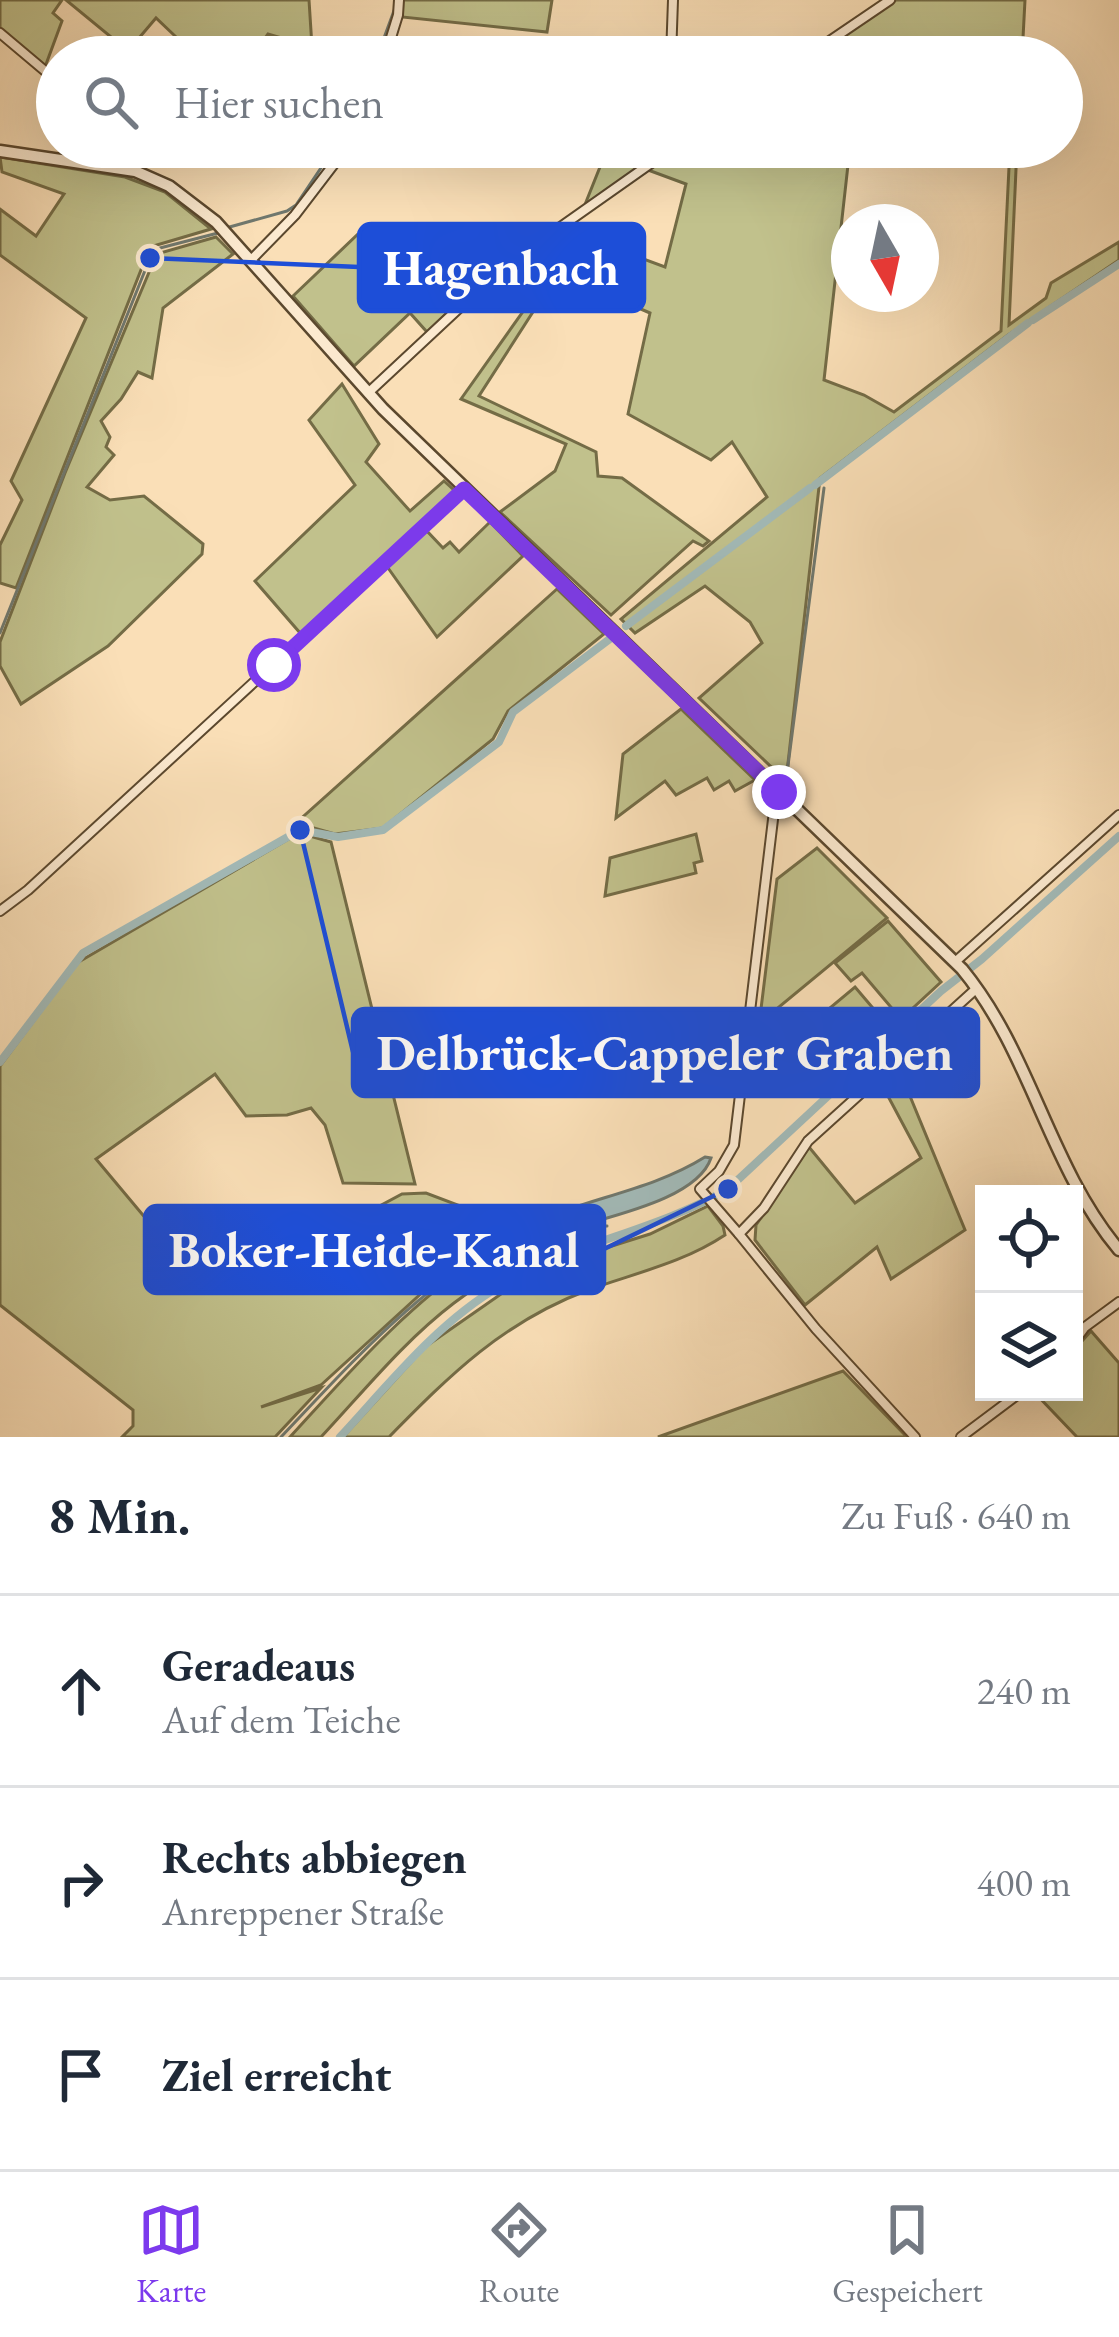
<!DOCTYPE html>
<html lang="de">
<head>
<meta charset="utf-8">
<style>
  :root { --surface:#fff; --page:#f6f6f7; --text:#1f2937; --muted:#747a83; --line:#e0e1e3; --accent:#7c3aed }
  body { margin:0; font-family:"EB Garamond",serif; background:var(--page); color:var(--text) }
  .controls { position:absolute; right:36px; bottom:36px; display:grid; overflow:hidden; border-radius:0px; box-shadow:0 12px 48px #0002 }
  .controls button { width:108px; height:108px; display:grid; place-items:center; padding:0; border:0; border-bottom:3px solid var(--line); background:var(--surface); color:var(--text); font:60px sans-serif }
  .compass { position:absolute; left:831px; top:204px; width:108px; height:108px; border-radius:50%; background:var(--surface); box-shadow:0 12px 48px #0002; rotate:171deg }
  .stop { position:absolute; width:36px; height:36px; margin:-27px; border:9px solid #7c3aed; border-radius:50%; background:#fff }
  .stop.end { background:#7c3aed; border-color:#fff; box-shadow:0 3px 12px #0008 }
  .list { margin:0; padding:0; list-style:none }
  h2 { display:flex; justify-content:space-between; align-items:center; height:156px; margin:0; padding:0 48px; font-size:51px }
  h2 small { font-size:39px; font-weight:400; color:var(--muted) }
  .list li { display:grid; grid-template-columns:78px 1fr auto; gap:36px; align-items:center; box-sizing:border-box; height:192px; padding:0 48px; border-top:3px solid var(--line) }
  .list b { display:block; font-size:45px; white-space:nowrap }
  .list p { margin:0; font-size:39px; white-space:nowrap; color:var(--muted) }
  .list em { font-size:39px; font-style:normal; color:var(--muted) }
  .icon { flex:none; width:66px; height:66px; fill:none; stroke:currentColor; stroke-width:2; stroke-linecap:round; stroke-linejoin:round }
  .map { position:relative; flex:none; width:1119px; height:1437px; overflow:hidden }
  .search { position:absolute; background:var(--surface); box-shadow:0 12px 48px #0002; left:36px; right:36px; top:36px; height:132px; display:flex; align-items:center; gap:30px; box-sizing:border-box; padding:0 42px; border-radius:66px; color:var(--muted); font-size:45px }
  .sheet { height:732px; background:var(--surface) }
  nav { display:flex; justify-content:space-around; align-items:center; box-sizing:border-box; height:168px; border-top:3px solid var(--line); background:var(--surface); font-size:33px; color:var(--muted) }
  nav a { display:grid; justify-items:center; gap:6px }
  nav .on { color:var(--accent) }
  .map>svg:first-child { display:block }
  .green { fill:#c1c18c; stroke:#746c46; stroke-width:3 }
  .water { fill:#a2bab8; stroke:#70786e; stroke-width:3 }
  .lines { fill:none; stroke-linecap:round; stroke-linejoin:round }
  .stream { stroke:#70786e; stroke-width:3 }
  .canal { stroke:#a2bab8; stroke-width:8 }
  .minor-casing { stroke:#5b482e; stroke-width:12 }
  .tertiary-casing { stroke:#5b482e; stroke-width:15 }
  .minor { stroke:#fcead0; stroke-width:8 }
  .tertiary { stroke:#fcead0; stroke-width:10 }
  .route { stroke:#7c3aed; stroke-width:15 }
  .leader { fill:none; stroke:#1d4ed8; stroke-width:4.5 }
  .callout-dot { fill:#1d4ed8; stroke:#fcead0; stroke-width:4.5 }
  .callout { fill:#1d4ed8; stroke:#1d4ed8; stroke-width:4.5 }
  .callout-label { font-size:51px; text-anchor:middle; font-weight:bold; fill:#fff }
</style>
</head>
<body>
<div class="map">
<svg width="1119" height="1437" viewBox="0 0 1119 1437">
  <rect width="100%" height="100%" fill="#fadfb7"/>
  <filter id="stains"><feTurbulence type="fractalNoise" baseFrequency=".00167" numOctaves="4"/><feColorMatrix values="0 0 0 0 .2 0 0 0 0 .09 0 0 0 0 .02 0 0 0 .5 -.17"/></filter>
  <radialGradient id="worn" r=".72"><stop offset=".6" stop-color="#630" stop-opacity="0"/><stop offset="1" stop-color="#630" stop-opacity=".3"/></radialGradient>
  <!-- green -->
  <g class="green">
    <path d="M0 0H62L53 13 62 21 45 67 0 30Z"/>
    <path d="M66 0H309L312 47 268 34 251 57H156L175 36 156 18 128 51Z"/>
    <path d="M401 0H552L547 32 402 17Z"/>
    <path d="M896 0H1025L1022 57H813Z"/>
    <path d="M608 147H659L661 161 682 147H850L824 380 864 395 894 412 1001 331 1010 147H1017L1009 325 1046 298 1051 283 1119 242V260L1008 335 820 478 786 781 699 698 762 643 750 622 705 586 635 633 621 619 767 497 732 442 711 460 628 414 650 313 558 273 479 396 596 452 598 476 622 478 709 541 703 546 693 541 611 615 500 512 555 471 566 444 461 399 556 265 532 247 560 228 665 267 686 184 640 167 584 207Z"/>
    <path d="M0 157 125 177 165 192 211 229 150 247 16 588 0 583V545L22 500 11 481 86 318 0 255V209L36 236 64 194 2 172Z"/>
    <path d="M357 235 452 308 427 332 410 313 354 366 293 296Z"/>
    <path d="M216 237 233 254 163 308 152 378 138 372 121 399 101 421 110 437 106 447 114 455 87 487 110 500 144 496 203 544 202 554 108 646 21 704 0 666V642L65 473 155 258 160 253Z"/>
    <path d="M342 384 379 444 366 462 410 511 444 481 455 491 301 634 255 581 355 485 309 420Z"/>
    <path d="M490 522 523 556 437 637 386 565 424 528 443 548 450 542 459 552Z"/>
    <path d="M557 589 604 634 508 711 493 739 383 828 335 834 296 823Z"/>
    <path d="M681 709 755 780 735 791 729 781 714 790 707 778 676 795 665 781 616 818 623 754Z"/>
    <path d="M299 833 331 842 415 1184 343 1183 325 1125 311 1108 287 1115 246 1116 215 1074 96 1159 188 1269 243 1229 252 1241 315 1213 322 1222 357 1218 402 1194 426 1193 513 1226 460 1258 321 1385 261 1407 321 1388 275 1437H122L133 1426V1410L0 1305V1066L77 963Z"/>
    <path d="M696 834 702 861 694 863 696 873 605 896 610 858Z"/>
    <path d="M817 848 887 918 773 1012 760 1017 777 879Z"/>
    <path d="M888 921 941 982 901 1019 862 973 851 981 835 963Z"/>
    <path d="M855 987 889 1027 828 1079 794 1038Z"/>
    <path d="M898 1067 965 1230 891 1279 877 1247 805 1305 755 1240 756 1225 809 1147 855 1203 921 1158 881 1083Z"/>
    <path d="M708 1206 723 1226 725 1235C683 1263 635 1273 588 1290 503 1322 451 1374 389 1437H343L425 1347 501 1294 577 1257 650 1234Z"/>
    <path d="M537 1229 569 1240C529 1258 489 1276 454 1303 404 1341 364 1391 321 1437H290C344 1378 398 1316 463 1269 485 1253 512 1241 537 1229Z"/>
    <path d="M1091 1331 1119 1363V1437H1077L1034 1392H1074V1350Z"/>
    <path d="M843 1371 907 1437H658Z"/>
  </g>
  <!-- water -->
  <path class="water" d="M705 1157 711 1158C698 1197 619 1214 583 1225L567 1215 542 1225 535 1222C592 1197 652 1190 705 1157Z"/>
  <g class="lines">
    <!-- stream -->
    <g class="stream">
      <path d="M377 57 395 8"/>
      <path d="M226 228 287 211 296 205 335 147"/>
      <path d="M0 633 150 258 160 248 218 233"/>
      <path d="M786 781 824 488"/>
      <path d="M546 1227 607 1226"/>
      <path d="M281 1437C356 1358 428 1276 528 1229"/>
    </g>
    <!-- canal -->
    <g class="canal">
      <path d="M1033 320 1119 264"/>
      <path d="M815 485 1028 323"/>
      <path d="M626 626 810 488"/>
      <path d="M0 1062 83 953 300 830 338 837 383 830 499 742 513 712 615 635"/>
      <path d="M340 1437C389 1384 437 1323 500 1286 571 1243 656 1231 728 1189L941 991 982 959 1119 836"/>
    </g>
    <defs>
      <g id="minor">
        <path d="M0 33 57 81"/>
        <path d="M385 57 398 15 399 0"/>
        <path d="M671 57 673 0"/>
        <path d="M806 57 890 0"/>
        <path d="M126 169V147"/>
        <path d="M251 260 295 215 347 147"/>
        <path d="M368 393 501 269 674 147"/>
        <path d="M779 792 774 811 734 1145 719 1171 700 1189 739 1234 764 1208 808 1141 977 988"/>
        <path d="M0 911 28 890 464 489"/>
        <path d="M955 962 1119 815"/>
        <path d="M739 1234 816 1329 915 1437"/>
        <path d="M1074 1342 1085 1327 1119 1302"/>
        <path d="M961 1437 1021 1392"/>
      </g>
      <path id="tertiary" d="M0 151 135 171 169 186 216 222 383 409 962 969C1032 1054 1048 1165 1119 1250"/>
    </defs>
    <!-- minor casing -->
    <use href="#minor" class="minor-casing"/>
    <!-- tertiary casing -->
    <use href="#tertiary" class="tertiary-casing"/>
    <!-- minor -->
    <use href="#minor" class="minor"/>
    <!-- tertiary -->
    <use href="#tertiary" class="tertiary"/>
  </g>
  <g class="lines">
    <!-- route -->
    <path class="route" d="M274 665 464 489 779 792"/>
  </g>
  <!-- callouts -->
  <path class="leader" d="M150 258L359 267M300 830L353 1052M728 1189L604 1249"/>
  <g class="callout-dot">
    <circle cx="150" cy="258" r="12"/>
    <circle cx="300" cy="830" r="12"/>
    <circle cx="728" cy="1189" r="12"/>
  </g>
  <g class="callout">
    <rect x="359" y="224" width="285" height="87" rx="12"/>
    <rect x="353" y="1009" width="625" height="87" rx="12"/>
    <rect x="145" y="1206" width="459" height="87" rx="12"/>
  </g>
  <g class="callout-label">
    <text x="501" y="285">Hagenbach</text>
    <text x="665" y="1070">Delbrück-Cappeler Graben</text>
    <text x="374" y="1267">Boker-Heide-Kanal</text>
  </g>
  <rect width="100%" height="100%" filter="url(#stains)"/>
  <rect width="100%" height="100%" fill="url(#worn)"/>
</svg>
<div class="controls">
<button><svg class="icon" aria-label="locate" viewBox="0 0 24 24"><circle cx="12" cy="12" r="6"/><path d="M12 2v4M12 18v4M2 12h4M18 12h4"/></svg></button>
<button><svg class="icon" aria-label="layers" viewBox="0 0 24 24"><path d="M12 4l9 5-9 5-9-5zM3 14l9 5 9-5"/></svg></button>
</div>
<svg class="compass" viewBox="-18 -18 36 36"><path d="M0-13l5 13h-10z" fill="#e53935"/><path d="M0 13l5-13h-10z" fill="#747a83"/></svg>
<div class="stop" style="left:274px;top:665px"></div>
<div class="stop end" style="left:779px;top:792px"></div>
<div class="search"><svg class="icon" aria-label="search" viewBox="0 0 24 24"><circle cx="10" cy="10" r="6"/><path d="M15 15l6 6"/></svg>Hier suchen</div>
</div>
<section class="sheet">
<h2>8 Min.<small>Zu Fuß · 640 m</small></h2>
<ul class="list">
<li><svg class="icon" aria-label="ahead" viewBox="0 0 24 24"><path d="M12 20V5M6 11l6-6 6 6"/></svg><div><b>Geradeaus</b><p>Auf dem Teiche</p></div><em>240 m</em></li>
<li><svg class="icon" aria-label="right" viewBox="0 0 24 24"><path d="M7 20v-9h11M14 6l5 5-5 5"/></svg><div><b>Rechts abbiegen</b><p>Anreppener Straße</p></div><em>400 m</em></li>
<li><svg class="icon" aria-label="arrive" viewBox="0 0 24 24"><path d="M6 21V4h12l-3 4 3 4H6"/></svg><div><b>Ziel erreicht</b></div></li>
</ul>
</section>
<nav>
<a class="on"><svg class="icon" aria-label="map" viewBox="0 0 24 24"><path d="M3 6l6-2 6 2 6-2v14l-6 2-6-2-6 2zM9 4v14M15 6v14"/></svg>Karte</a>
<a><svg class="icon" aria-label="directions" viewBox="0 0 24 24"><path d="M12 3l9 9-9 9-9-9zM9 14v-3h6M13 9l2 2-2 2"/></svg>Route</a>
<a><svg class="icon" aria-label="saved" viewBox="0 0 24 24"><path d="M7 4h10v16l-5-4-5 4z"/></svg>Gespeichert</a>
</nav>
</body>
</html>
